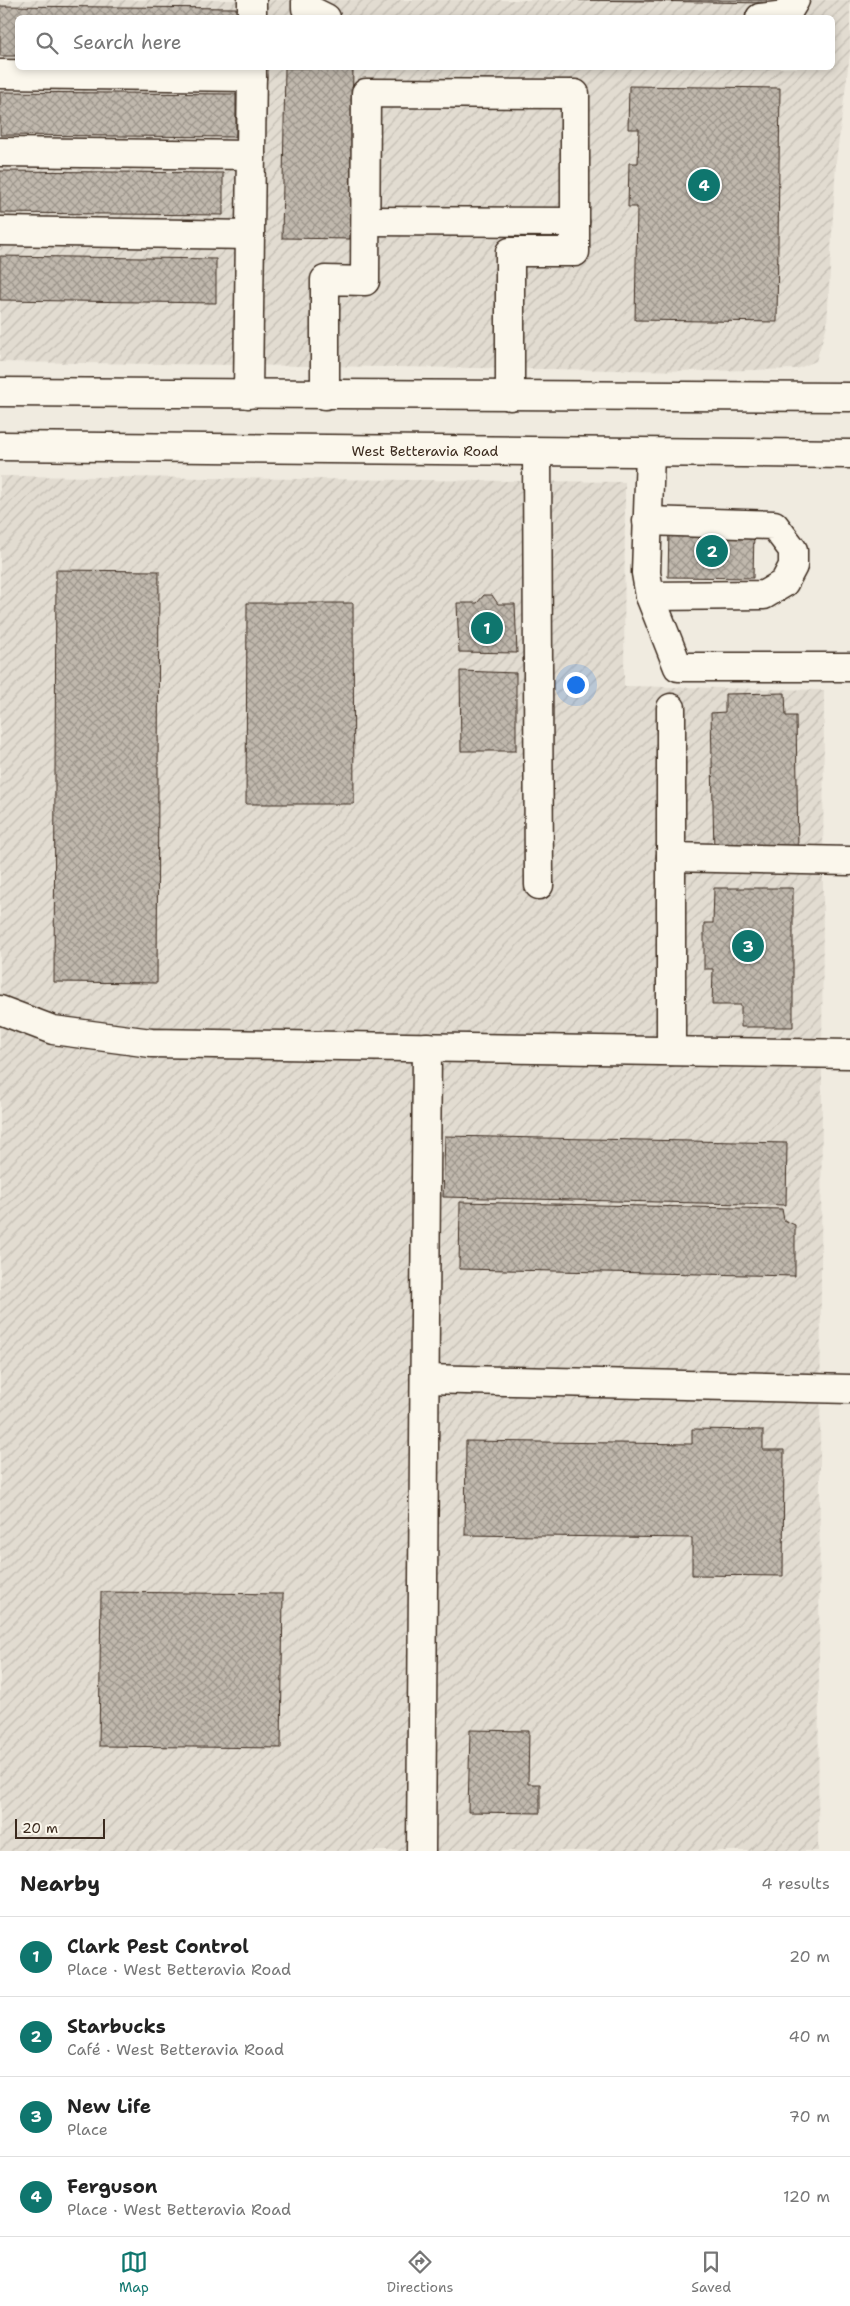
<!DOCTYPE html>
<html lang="en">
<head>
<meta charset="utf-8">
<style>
  :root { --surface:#fff; --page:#f6f6f6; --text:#222; --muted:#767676; --line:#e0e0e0; --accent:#0f766e }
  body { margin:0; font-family:"Shantell Sans",sans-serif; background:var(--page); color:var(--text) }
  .scale { position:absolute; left:15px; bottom:12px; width:90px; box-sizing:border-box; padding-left:5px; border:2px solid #3b2a1e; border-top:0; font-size:14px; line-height:18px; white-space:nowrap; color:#3b2a1e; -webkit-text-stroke:4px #fbf7ec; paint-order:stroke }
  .you { position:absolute; left:575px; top:684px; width:18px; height:18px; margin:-12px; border:4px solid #fff; border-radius:50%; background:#1a73e8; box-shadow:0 0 0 8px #1a73e833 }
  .badge { display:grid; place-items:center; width:32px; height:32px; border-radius:50%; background:var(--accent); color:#fff; font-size:16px; font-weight:700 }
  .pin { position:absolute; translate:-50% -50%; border:2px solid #fff; box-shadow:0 1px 5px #0006 }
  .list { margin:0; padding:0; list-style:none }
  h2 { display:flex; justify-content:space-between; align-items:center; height:65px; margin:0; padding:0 20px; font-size:21px }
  h2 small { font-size:16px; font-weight:400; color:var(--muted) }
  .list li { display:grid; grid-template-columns:32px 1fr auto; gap:15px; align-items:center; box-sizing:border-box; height:80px; padding:0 20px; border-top:1px solid var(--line) }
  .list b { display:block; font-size:19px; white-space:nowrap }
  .list p { margin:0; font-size:16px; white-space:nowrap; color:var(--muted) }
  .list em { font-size:16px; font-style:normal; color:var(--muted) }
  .icon { flex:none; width:28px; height:28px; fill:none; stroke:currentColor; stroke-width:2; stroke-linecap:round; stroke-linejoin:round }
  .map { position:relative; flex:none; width:850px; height:1851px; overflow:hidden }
  .search { position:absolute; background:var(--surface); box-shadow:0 2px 8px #0003; left:15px; right:15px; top:15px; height:55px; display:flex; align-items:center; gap:12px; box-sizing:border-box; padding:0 18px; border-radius:8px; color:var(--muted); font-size:19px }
  .sheet { height:385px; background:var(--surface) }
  nav { display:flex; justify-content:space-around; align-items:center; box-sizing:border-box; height:70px; border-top:1px solid var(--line); background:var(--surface); font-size:14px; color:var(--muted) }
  nav a { display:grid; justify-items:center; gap:2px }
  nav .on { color:var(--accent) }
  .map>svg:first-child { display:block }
  .industrial { fill:url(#industrial-furrows); fill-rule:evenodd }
  .building { fill:url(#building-cross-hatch); stroke:#3b2a1e }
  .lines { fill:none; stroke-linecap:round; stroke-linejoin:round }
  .minor-casing { stroke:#3b2a1e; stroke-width:31 }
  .minor { stroke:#fbf7ec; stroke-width:28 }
  .labels { text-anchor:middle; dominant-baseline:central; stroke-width:5; stroke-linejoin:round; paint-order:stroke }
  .street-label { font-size:14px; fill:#3b2a1e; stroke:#fbf7ec }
</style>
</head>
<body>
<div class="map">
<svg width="850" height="1851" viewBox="0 0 850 1851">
  <defs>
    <pattern id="industrial-furrows" width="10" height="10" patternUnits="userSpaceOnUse" patternTransform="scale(1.25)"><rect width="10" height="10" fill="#e2dcd1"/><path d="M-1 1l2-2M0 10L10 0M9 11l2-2" fill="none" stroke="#c3bdb3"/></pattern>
    <pattern id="building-cross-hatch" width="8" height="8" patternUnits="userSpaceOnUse" patternTransform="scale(1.25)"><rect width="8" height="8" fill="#c0b8ad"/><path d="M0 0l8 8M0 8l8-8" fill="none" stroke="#9d968c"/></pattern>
  </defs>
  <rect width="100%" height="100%" fill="#f0ebe0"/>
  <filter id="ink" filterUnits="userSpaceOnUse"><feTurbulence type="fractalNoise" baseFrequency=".02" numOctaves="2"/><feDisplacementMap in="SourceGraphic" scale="10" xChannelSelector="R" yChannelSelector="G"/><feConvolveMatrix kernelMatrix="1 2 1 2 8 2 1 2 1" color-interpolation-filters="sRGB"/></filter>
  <g filter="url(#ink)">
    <!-- industrial -->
    <g class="industrial">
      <path d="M0 0H850V53L836 161 827 325 816 361 797 369 708 371 0 362ZM18 18H832V68H18Z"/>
      <path d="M0 476 625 482 624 686 824 690 818 1851H0Z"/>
    </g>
    <!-- building -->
    <g class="building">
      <path d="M579 0H767V3Z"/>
      <path d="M0 6 236 8V18H18V56H0Z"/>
      <path d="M285 68H353L350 239 282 238Z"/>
      <path d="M629 86 780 88 777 322 635 320 637 207H628L629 163H638L639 129H628Z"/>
      <path d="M0 92 236 94V137L0 135Z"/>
      <path d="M0 171 223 173V215L0 213Z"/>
      <path d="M0 256 216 259V303L0 300Z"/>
      <path d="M669 529 754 531 753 578 668 577Z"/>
      <path d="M56 570 159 571 157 983 54 982Z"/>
      <path d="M484 595H492L498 604H515L517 653 459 652 457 603H477Z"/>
      <path d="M247 603H353L354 804H246Z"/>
      <path d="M460 671 516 673V751H461Z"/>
      <path d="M785 693 786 716H796L798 851 714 852 711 713 725 712V694Z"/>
      <path d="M714 888H793V1027H741V1005H712L713 969H704V923H713Z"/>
      <path d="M445 1136 787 1143 786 1205 443 1197Z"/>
      <path d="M460 1202 782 1209 784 1220 795 1225V1276L459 1269Z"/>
      <path d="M692 1429 763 1430V1450H784L783 1576 692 1575V1538L465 1535 466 1441 692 1444Z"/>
      <path d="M101 1592 283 1594 281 1748 99 1746Z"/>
      <path d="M470 1730 529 1731 528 1784H540V1813L468 1812Z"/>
    </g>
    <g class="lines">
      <defs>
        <g id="minor">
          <path d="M306 0V8L326 18"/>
          <path d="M252 18V0"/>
          <path d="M760 18 786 15 795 0"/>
          <path d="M0 74 252 77"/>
          <path d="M0 152 251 155"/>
          <path d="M366 221 575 222"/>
          <path d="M0 231 250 235"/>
          <path d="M0 392 850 397"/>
          <path d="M248 394 252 68"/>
          <path d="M325 395V280L365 281 366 93 575 94V252H510V396"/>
          <path d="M0 446 850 454"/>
          <path d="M537 452 539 885"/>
          <path d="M650 453 646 573 650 596 678 667H850"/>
          <path d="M647 521 774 525 793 550V566L784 583 764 595 650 596"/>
          <path d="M671 708V1051"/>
          <path d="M671 857 850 861"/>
          <path d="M0 1010 53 1030 151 1043 850 1054"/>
          <path d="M425 1379 850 1389"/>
          <path d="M421 1851 427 1047"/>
        </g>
      </defs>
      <!-- minor casing -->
      <use href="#minor" class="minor-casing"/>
      <!-- minor -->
      <use href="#minor" class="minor"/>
    </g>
  </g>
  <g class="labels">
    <!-- street labels -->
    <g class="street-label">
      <text x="425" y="451">West Betteravia Road</text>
    </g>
  </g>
</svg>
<div class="scale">20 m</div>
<div class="you"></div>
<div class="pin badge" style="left:487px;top:628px">1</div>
<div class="pin badge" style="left:712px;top:551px">2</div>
<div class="pin badge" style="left:748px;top:946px">3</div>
<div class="pin badge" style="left:704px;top:185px">4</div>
<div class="search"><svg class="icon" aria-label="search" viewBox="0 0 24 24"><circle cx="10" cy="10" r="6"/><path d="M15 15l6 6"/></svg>Search here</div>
</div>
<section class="sheet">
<h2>Nearby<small>4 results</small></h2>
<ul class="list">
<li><span class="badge">1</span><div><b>Clark Pest Control</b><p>Place · West Betteravia Road</p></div><em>20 m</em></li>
<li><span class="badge">2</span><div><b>Starbucks</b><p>Café · West Betteravia Road</p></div><em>40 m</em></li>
<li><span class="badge">3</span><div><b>New Life</b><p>Place</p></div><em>70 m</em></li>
<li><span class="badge">4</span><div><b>Ferguson</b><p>Place · West Betteravia Road</p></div><em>120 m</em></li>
</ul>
</section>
<nav>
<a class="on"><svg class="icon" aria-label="map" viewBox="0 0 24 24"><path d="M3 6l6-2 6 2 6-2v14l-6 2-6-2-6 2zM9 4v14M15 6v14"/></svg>Map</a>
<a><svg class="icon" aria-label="directions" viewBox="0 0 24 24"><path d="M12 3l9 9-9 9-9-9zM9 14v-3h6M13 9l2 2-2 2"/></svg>Directions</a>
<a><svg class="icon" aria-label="saved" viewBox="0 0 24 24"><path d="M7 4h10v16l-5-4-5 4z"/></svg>Saved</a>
</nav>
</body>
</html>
